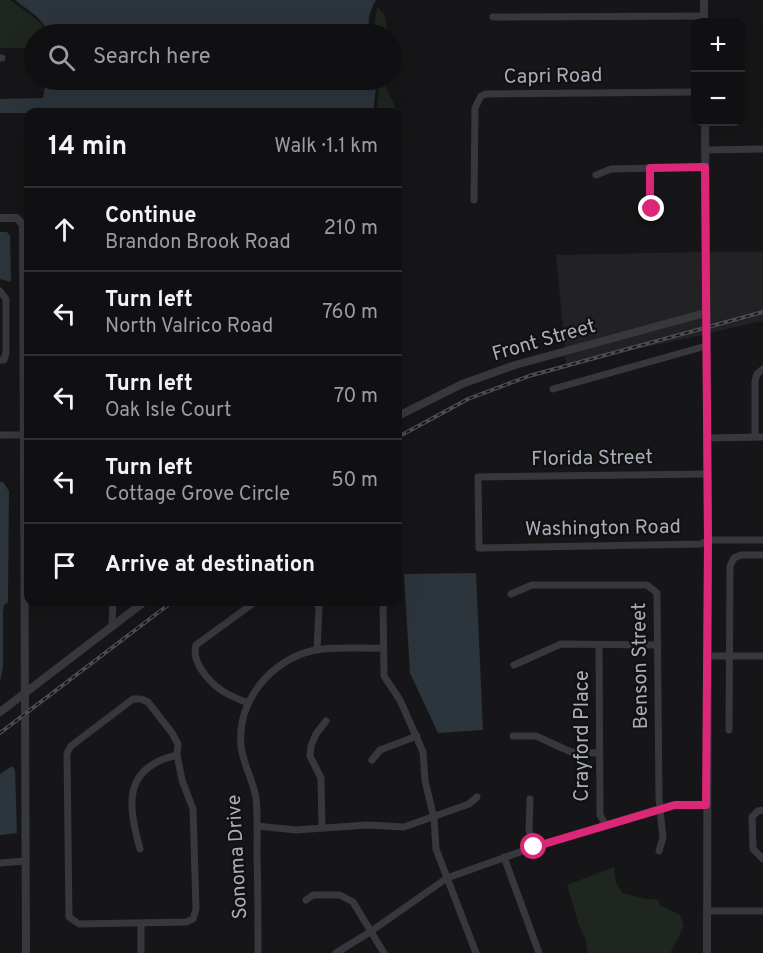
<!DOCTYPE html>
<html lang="en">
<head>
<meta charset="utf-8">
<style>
  :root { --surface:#101012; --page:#1e1e20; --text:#f1f3f6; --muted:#9c9d9f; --line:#303032 }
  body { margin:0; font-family:Overpass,sans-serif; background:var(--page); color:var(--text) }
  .controls { position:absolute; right:18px; top:18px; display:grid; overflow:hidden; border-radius:12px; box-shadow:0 6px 24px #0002 }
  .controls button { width:54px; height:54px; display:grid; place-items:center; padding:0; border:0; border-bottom:2px solid var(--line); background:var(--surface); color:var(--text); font:30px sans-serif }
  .stop { position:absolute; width:18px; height:18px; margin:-14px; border:4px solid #db2777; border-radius:50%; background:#fff }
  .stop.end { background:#db2777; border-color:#fff; box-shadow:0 2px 6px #0008 }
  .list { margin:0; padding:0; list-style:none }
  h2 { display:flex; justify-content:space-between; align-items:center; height:78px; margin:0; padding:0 24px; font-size:26px }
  h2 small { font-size:20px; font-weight:400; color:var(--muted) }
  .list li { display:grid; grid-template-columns:39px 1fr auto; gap:18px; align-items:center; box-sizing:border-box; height:84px; padding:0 24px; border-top:2px solid var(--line) }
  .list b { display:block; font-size:22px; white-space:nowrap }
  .list p { margin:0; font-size:20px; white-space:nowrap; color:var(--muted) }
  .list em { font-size:20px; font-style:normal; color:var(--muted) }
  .icon { flex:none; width:33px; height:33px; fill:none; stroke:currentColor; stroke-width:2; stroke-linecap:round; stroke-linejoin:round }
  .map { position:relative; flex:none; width:763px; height:953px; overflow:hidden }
  .search { position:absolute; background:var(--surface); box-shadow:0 6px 24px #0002; left:24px; top:24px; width:378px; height:66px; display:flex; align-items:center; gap:15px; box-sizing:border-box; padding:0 21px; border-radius:33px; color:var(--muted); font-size:22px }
  .panel { position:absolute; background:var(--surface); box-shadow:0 6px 24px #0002; left:24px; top:108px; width:378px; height:498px; border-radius:12px }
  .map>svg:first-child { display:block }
  .built { fill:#222225 }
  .green { fill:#1e261f }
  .water { fill:#2c353c }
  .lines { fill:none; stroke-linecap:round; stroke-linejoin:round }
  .minor { stroke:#37383d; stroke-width:7 }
  .tertiary { stroke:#37383d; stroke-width:8 }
  .rail-casing { stroke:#4a4c52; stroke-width:4 }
  .rail { stroke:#111113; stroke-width:1.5; stroke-dasharray:4.5; stroke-linecap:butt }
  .route { stroke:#db2777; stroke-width:8 }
  .labels { text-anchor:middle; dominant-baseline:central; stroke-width:4.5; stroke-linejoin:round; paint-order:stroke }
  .street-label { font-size:20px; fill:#a8adb8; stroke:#111113 }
</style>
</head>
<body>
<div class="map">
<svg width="763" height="953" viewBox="0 0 763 953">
  <rect width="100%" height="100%" fill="#161618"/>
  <!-- built -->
  <g class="built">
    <path d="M702 252V311L565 348 556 255Z"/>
    <path d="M708 252H763V321L709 333Z"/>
    <path d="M703 317V335L566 364 565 354Z"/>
  </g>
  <!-- green -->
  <g class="green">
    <path d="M0 0H10L35 18 42 25 46 34H34V48H0Z"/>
    <path d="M378 4V8L385 15 388 34H375L373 30Z"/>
    <path d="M380 80H385C385 92 395 100 396 112H376Z"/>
    <path d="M614 867 616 882 622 893 646 899H657L660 905 680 915 684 926 670 953H588L585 938 579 925 567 885Z"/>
  </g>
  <!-- water -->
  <g class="water">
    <path d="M15 0H376C369 12 367 21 370 34H48C43 17 28 11 15 0Z"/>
    <path d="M46 80H377L373 112 0 113V99L43 98Z"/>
    <path d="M0 232H7L10 236 11 282 0 279Z"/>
    <path d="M0 482H3L9 491 8 598V602L4 605 3 612V667L0 682Z"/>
    <path d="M476 573 483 730 438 733 410 673 404 574Z"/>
    <path d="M12 766 15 770 17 833 0 835V774Z"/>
  </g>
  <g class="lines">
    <!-- minor -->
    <g class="minor">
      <path d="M493 17 704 16"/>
      <path d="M0 58H2"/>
      <path d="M705 150 763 149"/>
      <path d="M650 168V198L652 209"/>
      <path d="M596 175 611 169 705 167"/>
      <path d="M474 200 475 108 481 96 486 94 696 92"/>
      <path d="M0 291 6 299V353L4 360H0"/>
      <path d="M553 389 706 346"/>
      <path d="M0 435H24"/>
      <path d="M755 437V381L757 374 763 369"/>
      <path d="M707 438 763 437"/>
      <path d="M707 474 478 477 479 548 701 544 708 540H763"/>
      <path d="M511 594 532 585H647L657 593 659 799 663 838 659 851"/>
      <path d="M316 602 319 608 317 650"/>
      <path d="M383 602 384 676 400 700 423 752 425 781 434 818 436 849 476 953"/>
      <path d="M112 625 113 602"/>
      <path d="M599 645 600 815 606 825"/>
      <path d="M708 656H763"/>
      <path d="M514 665 561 644 658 645"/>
      <path d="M133 699H141L148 702 172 733 178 744 177 755 182 780 193 809 196 909 193 919 186 922 79 924 69 917 67 753 71 746Z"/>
      <path d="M248 703C239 699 229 696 221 690 208 681 191 661 196 645L255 602"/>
      <path d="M729 730 730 566 734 558 741 555H763"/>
      <path d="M513 736H536L571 752 599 753"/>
      <path d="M372 760 380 750 417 736"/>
      <path d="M530 799 529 830 534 847"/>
      <path d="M763 810 758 811 752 817 753 849 763 859"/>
      <path d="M257 826 296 830 367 825 404 827 469 804 477 797"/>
      <path d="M322 828 321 778 310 756 311 746 316 734 326 721"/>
      <path d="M140 849C128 805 122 768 177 755"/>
      <path d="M504 857 539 953"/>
      <path d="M0 863 26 861"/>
      <path d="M306 900 313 895H340L353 902 384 953"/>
      <path d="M707 911H763"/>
      <path d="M141 924V953"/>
      <path d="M258 953C258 921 258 889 257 857 257 838 258 818 256 798 253 780 243 764 241 746 237 700 271 660 315 650 336 646 361 649 383 648"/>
      <path d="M336 953 370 932 447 878 534 847 661 808 675 805H707"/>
    </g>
    <!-- tertiary -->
    <g class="tertiary">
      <path d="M704 22V0"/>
      <path d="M705 122 708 540 707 953"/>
      <path d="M0 218H17L23 225 26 953"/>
      <path d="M398 416 462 384 515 365 705 313"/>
      <path d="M0 712 144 602"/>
    </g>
    <defs>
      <g id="rail">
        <path d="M398 437 468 399 529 376 763 312"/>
        <path d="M0 733 172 602"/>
      </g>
    </defs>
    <!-- rail casing -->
    <use href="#rail" class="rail-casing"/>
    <!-- rail -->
    <use href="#rail" class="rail"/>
  </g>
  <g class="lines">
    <!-- route -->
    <path class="route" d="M534 847 675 805H706L708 540 705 167 650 168V198L652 209"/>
  </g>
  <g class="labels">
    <!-- street labels -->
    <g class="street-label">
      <text transform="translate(553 77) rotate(-1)">Capri Road</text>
      <text transform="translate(544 341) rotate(-16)">Front Street</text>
      <text transform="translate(592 459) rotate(-1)">Florida Street</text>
      <text transform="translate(603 529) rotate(-1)">Washington Road</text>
      <text transform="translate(641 666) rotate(-91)">Benson Street</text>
      <text transform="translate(583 736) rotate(-90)">Crayford Place</text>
      <text transform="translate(238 857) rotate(-93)">Sonoma Drive</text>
    </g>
  </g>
</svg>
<div class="controls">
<button>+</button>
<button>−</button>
</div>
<div class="stop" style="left:534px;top:847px"></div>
<div class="stop end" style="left:652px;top:209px"></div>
<div class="search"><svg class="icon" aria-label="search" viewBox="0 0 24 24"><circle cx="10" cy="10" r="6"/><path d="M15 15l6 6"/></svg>Search here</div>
<section class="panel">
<h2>14 min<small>Walk · 1.1 km</small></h2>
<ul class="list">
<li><svg class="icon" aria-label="ahead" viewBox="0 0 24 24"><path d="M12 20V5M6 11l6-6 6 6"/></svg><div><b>Continue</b><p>Brandon Brook Road</p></div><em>210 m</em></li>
<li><svg class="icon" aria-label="left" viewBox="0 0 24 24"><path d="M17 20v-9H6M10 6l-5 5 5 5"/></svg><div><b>Turn left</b><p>North Valrico Road</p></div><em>760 m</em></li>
<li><svg class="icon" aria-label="left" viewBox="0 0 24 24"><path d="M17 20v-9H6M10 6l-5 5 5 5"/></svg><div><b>Turn left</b><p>Oak Isle Court</p></div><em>70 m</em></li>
<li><svg class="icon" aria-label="left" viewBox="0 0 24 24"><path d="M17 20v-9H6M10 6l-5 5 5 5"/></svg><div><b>Turn left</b><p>Cottage Grove Circle</p></div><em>50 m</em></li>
<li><svg class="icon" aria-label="arrive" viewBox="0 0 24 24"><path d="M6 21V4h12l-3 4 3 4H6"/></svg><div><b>Arrive at destination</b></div></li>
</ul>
</section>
</div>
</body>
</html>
